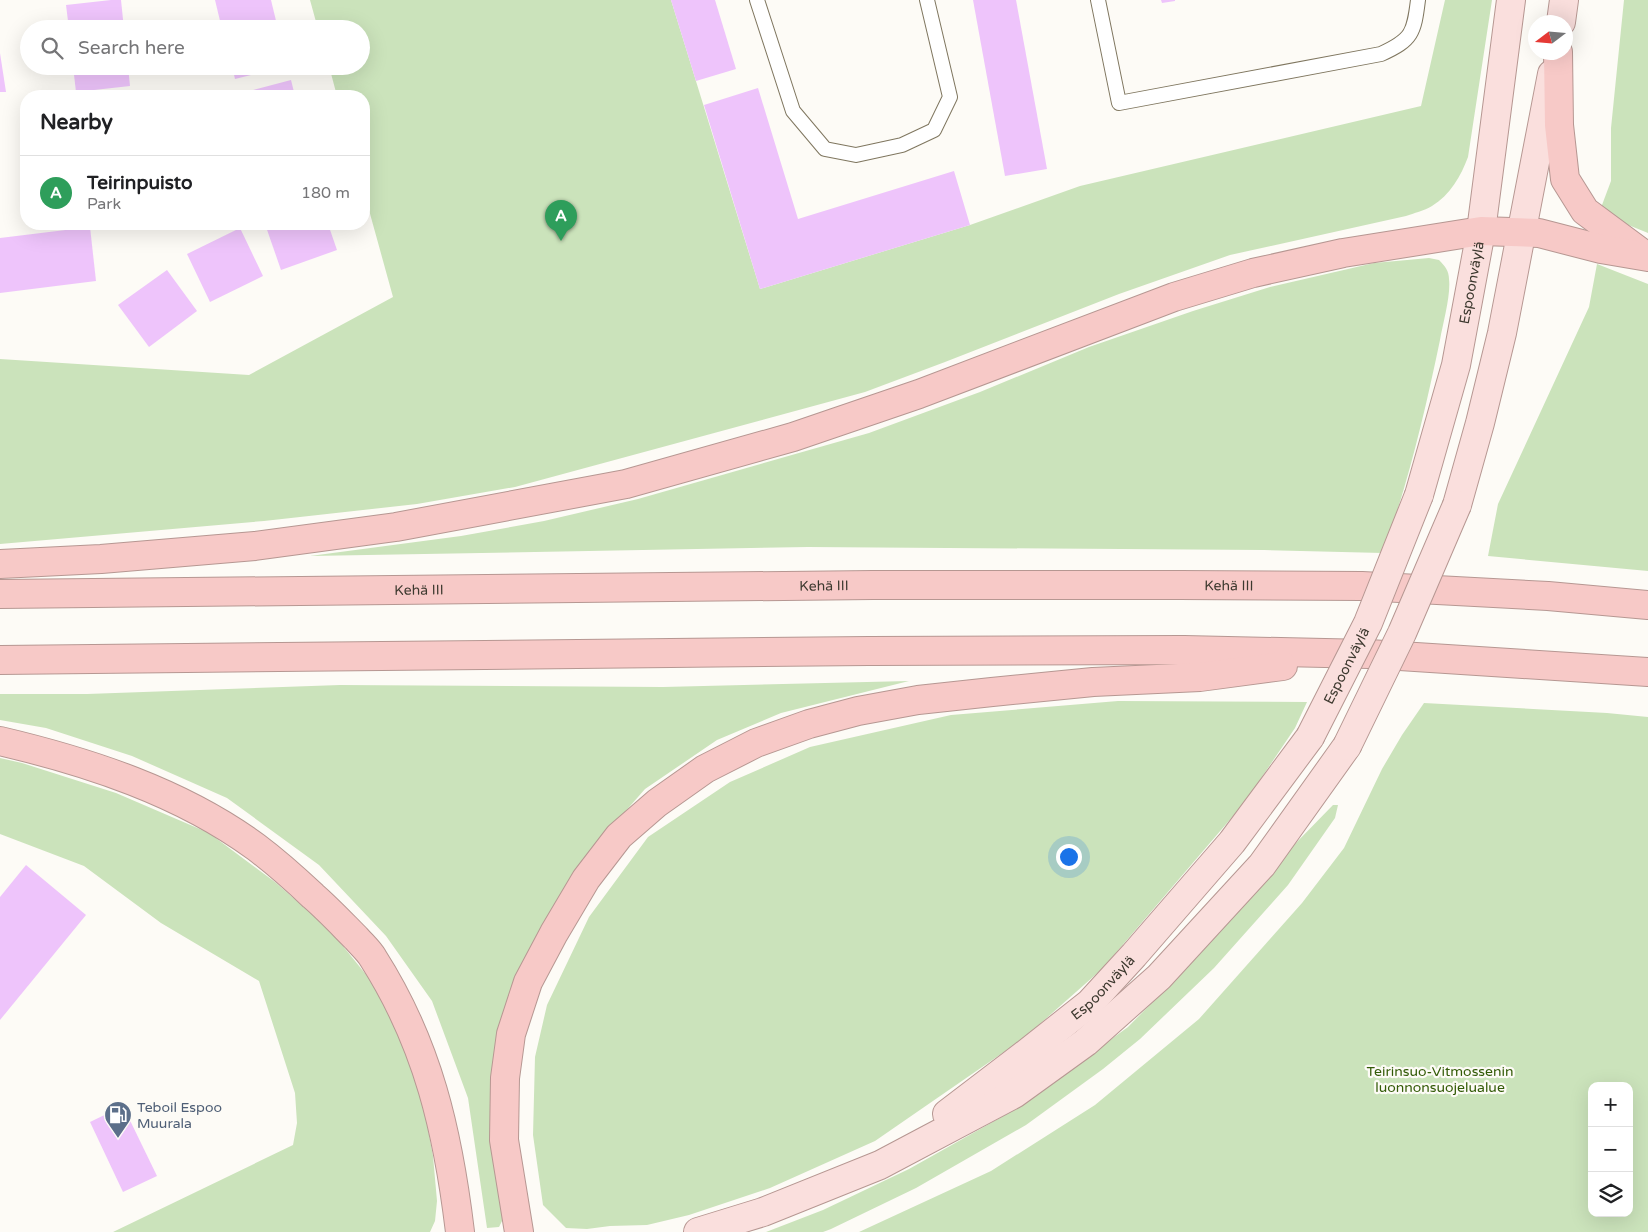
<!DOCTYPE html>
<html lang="en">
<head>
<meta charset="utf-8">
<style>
  :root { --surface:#fff; --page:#f6f6f6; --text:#202124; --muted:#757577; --line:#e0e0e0; --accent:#0f766e }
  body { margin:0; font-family:"Varela Round",sans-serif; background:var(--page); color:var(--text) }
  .controls { position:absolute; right:15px; bottom:15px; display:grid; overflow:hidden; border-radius:10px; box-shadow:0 5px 20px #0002 }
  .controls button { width:45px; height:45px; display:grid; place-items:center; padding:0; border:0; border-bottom:1px solid var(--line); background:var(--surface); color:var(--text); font:25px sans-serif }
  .compass { position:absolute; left:1528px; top:15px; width:45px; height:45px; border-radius:50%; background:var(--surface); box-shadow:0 5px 20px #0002; rotate:254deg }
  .you { position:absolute; left:1068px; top:856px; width:18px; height:18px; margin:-12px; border:4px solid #fff; border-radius:50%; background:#1a73e8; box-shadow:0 0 0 8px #1a73e833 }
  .badge { display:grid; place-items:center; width:32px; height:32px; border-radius:50%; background:var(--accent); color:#fff; font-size:16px; font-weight:700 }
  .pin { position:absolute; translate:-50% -41px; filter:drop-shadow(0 1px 2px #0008) }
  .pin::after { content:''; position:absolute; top:26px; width:18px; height:15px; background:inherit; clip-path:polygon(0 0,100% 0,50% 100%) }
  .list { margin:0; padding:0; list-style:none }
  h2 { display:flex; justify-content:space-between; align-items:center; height:65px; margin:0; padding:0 20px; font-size:21px }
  h2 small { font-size:16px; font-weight:400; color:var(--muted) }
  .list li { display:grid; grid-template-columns:32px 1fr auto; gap:15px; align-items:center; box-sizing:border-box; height:75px; padding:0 20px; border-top:1px solid var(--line) }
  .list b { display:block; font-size:19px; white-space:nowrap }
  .list p { margin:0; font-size:16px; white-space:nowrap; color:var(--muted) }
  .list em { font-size:16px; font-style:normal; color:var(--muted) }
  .icon { flex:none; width:28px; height:28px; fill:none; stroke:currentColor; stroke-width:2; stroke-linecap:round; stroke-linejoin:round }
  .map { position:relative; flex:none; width:1648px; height:1232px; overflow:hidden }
  .search { position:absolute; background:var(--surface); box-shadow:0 5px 20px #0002; left:20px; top:20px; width:350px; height:55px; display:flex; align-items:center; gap:12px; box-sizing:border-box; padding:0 18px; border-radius:28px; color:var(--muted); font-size:19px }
  .panel { position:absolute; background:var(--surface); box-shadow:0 5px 20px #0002; left:20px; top:90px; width:350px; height:140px; border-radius:20px }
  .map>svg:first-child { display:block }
  .green { fill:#cbe3bb; fill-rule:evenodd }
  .building { fill:#eec4fb }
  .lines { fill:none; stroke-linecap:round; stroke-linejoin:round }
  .lane-casing { stroke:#7f765f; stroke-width:16 }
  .primary-casing { stroke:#b69792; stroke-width:30 }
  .highway-casing { stroke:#b69792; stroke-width:30 }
  .lane { stroke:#fff; stroke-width:14 }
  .primary { stroke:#fadfdd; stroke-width:28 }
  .highway { stroke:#f7c9c7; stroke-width:28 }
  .primary-bridge-casing { stroke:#b69792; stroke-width:30; stroke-linecap:butt }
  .primary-bridge { stroke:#fadfdd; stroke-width:28 }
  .labels { text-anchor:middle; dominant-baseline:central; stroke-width:4.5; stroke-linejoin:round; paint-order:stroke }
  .street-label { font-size:14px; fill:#3d392f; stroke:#fdfbf6 }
  .park-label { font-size:14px; fill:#335b07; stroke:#fdfbf6 }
  .service-label { font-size:14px; fill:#4e5e75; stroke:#fdfbf6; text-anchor:start }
</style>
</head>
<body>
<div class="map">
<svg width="1648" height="1232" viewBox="0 0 1648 1232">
  <rect width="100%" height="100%" fill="#fdfbf6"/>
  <!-- green -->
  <g class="green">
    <path d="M310 0H671L760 289 970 225 1080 186 1421 106 1445 0H1492L1468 157C1461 176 1450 195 1432 206 1424 211 1414 213 1406 216L1230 255 1119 294 945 362 865 392 515 487 417 504 264 521 0 544V359L249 375 393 297 364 192V96H337L329 66H361V29H318Z"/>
    <path d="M1624 0H1648V233L1599 213 1611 181V128Z"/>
    <path d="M1429 258 1439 260C1445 266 1449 271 1449 279 1451 295 1443 323 1440 340 1425 412 1408 484 1383 553L1264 550 808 547 310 556 461 536 544 521 638 499 869 433 980 392 1089 347 1193 311 1270 287 1374 263Z"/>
    <path d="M1597 264 1648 284V571L1488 556 1498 504 1589 307Z"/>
    <path d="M909 681 781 713 717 740 645 789 581 862 520 969 504 1217 499 1227 487 1228 468 1098 432 1001 386 936 319 865 227 798 132 756 46 728 0 720V694H87L340 685 663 687Z"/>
    <path d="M1118 701 1307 702 1295 728 1245 802 1102 969 1024 1038 875 1141 770 1188 689 1215 647 1225 610 1226 587 1229 566 1228 543 1205 533 1135 535 1057 547 1005 589 917 648 837 730 782 810 747 951 715Z"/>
    <path d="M1424 703 1607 713 1648 717V1232H859L991 1171 1095 1105 1199 1019 1302 903 1344 848 1382 769 1402 735ZM1592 1086H1629V1213H1592Z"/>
    <path d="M0 758 22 763 116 793 209 833 275 882 330 930 372 982 405 1048 422 1097 433 1156 437 1201 435 1221 430 1232H113L293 1145 297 1123 295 1093 259 981 161 923 84 866 0 834Z"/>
    <path d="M1333 805H1338L1335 818 1288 885 1214 968 1140 1039 1103 1069 1026 1125 916 1188 831 1229 823 1232H766L823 1210 909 1169 1014 1110 1128 1027 1200 954 1293 846Z"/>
  </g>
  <!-- building -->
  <g class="building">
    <path d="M111 0H121L124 29H69L66 5Z"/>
    <path d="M215 0H271L278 29H222Z"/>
    <path d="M671 0H715L736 69 696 81Z"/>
    <path d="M973 0H1016L1047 169 1005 176Z"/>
    <path d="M1161 0H1175V1L1162 3Z"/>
    <path d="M0 53 6 92H0Z"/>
    <path d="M73 66H128L130 86 76 92Z"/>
    <path d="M232 66H282L283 67 235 79Z"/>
    <path d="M291 80 295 96H239L238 94Z"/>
    <path d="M758 88 798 219 954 171 970 225 760 289 704 105Z"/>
    <path d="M265 224H328L337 250 281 270Z"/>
    <path d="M90 227 96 281 0 293V238Z"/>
    <path d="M240 228 263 276 210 302 187 254Z"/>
    <path d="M167 270 197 311 149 347 118 305Z"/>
    <path d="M26 865 86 915 0 1020V897Z"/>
    <path d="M123 1106 157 1176 123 1192 90 1122Z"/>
  </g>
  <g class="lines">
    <defs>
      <g id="lane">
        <path d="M757 0 793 111 825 149 856 155 902 145 934 130 950 97 927 0"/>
        <path d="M1098 0 1119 103 1381 54C1412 40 1414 33 1418 0"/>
      </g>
      <g id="primary">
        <path d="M1561 22 1564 0"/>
        <path id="s1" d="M1419 495 1456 365 1481 231 1511 0"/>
        <path d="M1457 505 1480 423 1502 333 1552 74"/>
        <path id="s2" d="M947 1114 1023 1056 1090 1003 1134 955 1232 842 1310 737"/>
        <path d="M698 1232 763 1212 880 1165 1014 1094 1086 1042 1159 977 1262 865 1347 746"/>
      </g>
      <g id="highway">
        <path d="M1558 52 1559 125 1565 179 1585 211 1643 254"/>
        <path d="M0 564 101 559 255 546 396 527 626 484 793 437 919 394 1174 297 1253 273 1343 253 1481 231 1539 233 1601 249 1648 257"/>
        <path id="s3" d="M0 594 873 585H1179L1362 586 1548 596 1648 605"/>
        <path d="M0 660 869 651 1184 650 1369 654 1648 672"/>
        <path d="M0 741C89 762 181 792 256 847 276 862 295 879 313 896 328 909 342 924 356 938 362 945 369 951 373 958 428 1044 448 1132 460 1232"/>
        <path d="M519 1232 504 1140 505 1078 511 1034 528 982 554 933 586 879 619 836 657 803 705 769 756 743 809 724 858 711 918 700 992 692 1093 682 1200 677 1283 666"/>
      </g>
    </defs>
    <!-- lane casing -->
    <use href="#lane" class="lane-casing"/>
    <!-- primary casing -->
    <use href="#primary" class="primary-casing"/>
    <!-- highway casing -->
    <use href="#highway" class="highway-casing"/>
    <!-- lane -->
    <use href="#lane" class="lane"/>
    <!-- primary -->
    <use href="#primary" class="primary"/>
    <!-- highway -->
    <use href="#highway" class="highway"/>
    <defs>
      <g id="primary-bridge">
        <path id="s4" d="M1310 737 1368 623 1419 495"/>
        <path d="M1347 746 1402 633 1457 505"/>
      </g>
    </defs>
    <!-- primary-bridge casing -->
    <use href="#primary-bridge" class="primary-bridge-casing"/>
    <!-- primary-bridge -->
    <use href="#primary-bridge" class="primary-bridge"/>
  </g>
  <!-- icons -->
  <defs>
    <symbol id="fuel-pin" viewBox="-11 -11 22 30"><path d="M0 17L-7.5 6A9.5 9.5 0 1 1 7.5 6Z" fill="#5c6f8a" stroke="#fdfbf6"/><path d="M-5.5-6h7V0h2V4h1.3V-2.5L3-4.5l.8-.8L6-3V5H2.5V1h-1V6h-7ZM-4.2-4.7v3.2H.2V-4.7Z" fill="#fff"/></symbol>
  </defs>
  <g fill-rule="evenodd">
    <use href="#fuel-pin" x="102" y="1099" width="32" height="43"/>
  </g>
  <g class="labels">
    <!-- street labels -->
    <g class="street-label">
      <text stroke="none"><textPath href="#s1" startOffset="219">Espoonväylä</textPath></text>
      <text stroke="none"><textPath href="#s3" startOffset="824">Kehä III</textPath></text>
      <text stroke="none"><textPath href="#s3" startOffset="1229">Kehä III</textPath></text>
      <text stroke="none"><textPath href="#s3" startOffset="419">Kehä III</textPath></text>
      <text stroke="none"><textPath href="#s4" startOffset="80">Espoonväylä</textPath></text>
      <text stroke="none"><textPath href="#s2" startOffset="201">Espoonväylä</textPath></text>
    </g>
    <!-- park labels -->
    <g class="park-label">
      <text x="1440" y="1071">Teirinsuo-Vitmossenin<tspan x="1440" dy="16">luonnonsuojelualue</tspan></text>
    </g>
    <!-- service labels -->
    <g class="service-label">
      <text x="137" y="1107">Teboil Espoo<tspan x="137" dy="16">Muurala</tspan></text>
    </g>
  </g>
</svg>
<div class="controls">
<button>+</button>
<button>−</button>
<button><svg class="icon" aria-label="layers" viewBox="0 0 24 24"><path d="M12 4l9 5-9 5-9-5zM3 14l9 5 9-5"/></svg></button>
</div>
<svg class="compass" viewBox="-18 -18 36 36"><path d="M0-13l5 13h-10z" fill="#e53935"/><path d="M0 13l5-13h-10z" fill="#757577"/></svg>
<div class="you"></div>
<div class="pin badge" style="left:561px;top:241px;background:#2e9e5b">A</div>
<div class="search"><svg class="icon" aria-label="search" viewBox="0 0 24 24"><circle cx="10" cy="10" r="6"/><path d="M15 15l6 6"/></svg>Search here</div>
<section class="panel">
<h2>Nearby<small></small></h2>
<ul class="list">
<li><span class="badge" style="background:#2e9e5b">A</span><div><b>Teirinpuisto</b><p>Park</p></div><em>180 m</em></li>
</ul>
</section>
</div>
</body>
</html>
